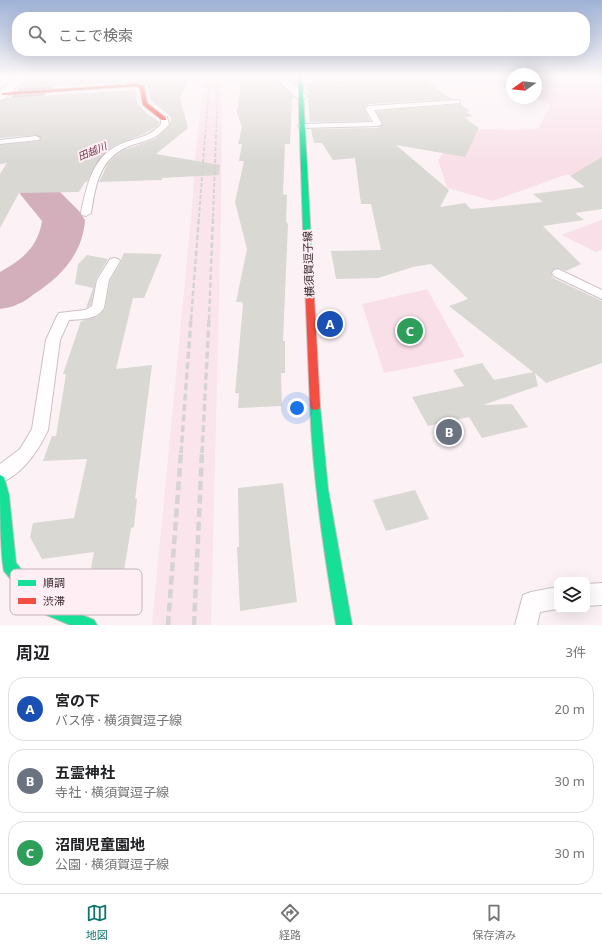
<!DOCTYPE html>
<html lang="ja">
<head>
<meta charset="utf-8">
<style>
  :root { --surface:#fff; --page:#f6f6f6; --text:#202124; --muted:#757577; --line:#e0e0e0; --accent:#0f766e }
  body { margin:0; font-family:"Noto Sans","Noto Sans JP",sans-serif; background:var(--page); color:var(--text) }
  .controls { position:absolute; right:12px; bottom:12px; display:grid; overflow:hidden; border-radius:8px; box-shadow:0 4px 16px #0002 }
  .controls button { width:36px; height:36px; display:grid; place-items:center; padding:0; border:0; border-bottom:1px solid var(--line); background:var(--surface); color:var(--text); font:20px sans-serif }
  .compass { position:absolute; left:506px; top:68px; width:36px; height:36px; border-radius:50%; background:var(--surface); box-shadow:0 4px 16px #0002; rotate:256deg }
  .you { position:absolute; left:297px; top:408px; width:14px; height:14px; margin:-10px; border:3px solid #fff; border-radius:50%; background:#1a73e8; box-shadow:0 0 0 6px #1a73e833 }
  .badge { display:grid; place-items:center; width:26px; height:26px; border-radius:50%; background:var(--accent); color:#fff; font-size:13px; font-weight:700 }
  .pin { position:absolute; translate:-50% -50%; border:2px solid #fff; box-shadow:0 1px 4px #0006 }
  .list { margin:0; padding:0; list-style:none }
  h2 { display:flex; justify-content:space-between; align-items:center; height:52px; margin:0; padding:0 16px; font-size:17px }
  h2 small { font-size:13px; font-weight:400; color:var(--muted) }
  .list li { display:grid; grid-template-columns:26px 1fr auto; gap:12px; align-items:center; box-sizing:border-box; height:64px; margin:0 8px 8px; padding:0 8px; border:1px solid var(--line); border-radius:16px }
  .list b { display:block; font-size:15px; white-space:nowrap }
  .list p { margin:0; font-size:13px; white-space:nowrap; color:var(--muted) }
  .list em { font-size:13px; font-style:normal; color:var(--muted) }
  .icon { flex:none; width:22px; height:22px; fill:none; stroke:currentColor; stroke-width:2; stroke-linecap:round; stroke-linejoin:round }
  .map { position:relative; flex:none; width:602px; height:625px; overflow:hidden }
  .search { position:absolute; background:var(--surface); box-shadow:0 4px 16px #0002; left:12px; right:12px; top:12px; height:44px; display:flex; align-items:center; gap:10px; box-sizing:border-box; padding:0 14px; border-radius:16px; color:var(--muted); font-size:15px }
  .sheet { height:268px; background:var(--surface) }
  nav { display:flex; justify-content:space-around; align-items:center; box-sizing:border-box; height:56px; border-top:1px solid var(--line); background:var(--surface); font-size:11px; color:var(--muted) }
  nav a { display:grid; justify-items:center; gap:2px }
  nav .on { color:var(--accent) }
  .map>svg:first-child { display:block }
  .built { fill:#f9e5eb }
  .green { fill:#f9e0e8 }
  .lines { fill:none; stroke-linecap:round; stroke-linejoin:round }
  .river { fill:#d3afbb; fill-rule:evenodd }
  .building { fill:#d9d8d3 }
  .lane-casing { stroke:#ccc0c4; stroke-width:2 }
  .street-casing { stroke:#ccc0c4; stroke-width:2 }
  .fast-casing { stroke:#ccc0c4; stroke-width:2 }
  .jam-casing { stroke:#ccc0c4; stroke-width:2 }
  .lane { fill:#fffdfe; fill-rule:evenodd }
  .street { fill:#fffdfe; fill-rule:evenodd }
  .fast { fill:#16e098; fill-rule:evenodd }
  .jam { fill:#f24e42; fill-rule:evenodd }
  .rail-far4 { stroke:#d7d3d4; stroke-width:1.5; stroke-dasharray:3 1.5; stroke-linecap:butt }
  .rail-far3 { stroke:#d7d3d4; stroke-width:2; stroke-dasharray:4 2; stroke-linecap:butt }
  .rail-far2 { stroke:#d7d3d4; stroke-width:2.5; stroke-dasharray:5.5 2.5; stroke-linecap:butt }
  .rail-far1 { stroke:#d7d3d4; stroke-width:3.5; stroke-dasharray:7 3.5; stroke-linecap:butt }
  .rail { stroke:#d7d3d4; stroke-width:4.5; stroke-dasharray:9 4.5; stroke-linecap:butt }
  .labels { text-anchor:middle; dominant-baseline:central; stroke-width:4; stroke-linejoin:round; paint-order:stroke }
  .far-water-label { font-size:10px; font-style:italic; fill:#73364e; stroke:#ffeff4 }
  .street-label { font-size:11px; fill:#35272b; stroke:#ffeff4 }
  .key { fill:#ffeff4; stroke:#c2b3b8; stroke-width:1 }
  .key-label { font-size:11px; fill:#35272b }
</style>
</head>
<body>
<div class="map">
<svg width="602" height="625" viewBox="0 0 602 625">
  <rect width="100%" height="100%" fill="#fcf2f5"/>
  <!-- built -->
  <path class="built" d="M205 76H222L221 217 211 625H152L191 218 197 140Z"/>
  <!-- green -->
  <g class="green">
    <path d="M370 76H512V90L454 76 372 79Z"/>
    <path d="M536 76H602V173L565 175 493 201 447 188 438 160 458 133 486 129 520 130 539 128 550 105 536 98Z"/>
    <path d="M602 220V250L596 252 561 235Z"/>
    <path d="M427 289 465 357 384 373 362 304Z"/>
  </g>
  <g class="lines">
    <!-- river -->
    <g class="river">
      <path d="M35 76H66L62 81 39 99 29 116 60 113 71 115 75 122 71 129C46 135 30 137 5 130 3 127 1 124 0 122 0 106 23 83 35 76Z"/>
      <path d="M95 141 107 144 112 151C111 153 109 157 106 159 93 167 56 169 59 191L79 211 85 220C83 253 61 277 34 294 29 298 24 302 18 304 13 307 6 308 0 309V272C22 260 38 247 42 221L20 194C20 158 67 148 95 141Z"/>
    </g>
  </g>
  <!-- building -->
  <g class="building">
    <path d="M30 76H29H123L120 82 17 89Z"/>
    <path d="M132 76H191L180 98 188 128 156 154 220 165 219 175 162 178V180L99 182 108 163 115 156 124 150 155 139 170 125 171 118 169 115 151 101 147 84 136 81H130Z"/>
    <path d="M242 76H273L294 97 292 98 290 144H285L283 194 287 195 286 221 288 224 283 341H285V373H281L282 406 238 408 239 393H235L243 305 242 302H236L247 249 235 202 244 161H239L242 144H238L242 127 237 112Z"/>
    <path d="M426 81 452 99 369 104 364 108 370 121 310 122 307 84 382 82 384 84Z"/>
    <path d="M136 90 137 103 146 113 160 122 156 127 144 134 115 145 105 152 98 160 87 182H85L79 192 19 193 0 228V174L7 163 0 164V145L39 141 41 138 36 135 0 138V101L7 98Z"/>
    <path d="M460 104 470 111 466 112 473 116 465 118 479 128 465 157 396 145 449 190 440 207 465 203 471 209 543 202 533 194 585 187 570 176 602 157V209L575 213 584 220 543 226 581 264 566 271 559 268 554 269 551 272 553 278 602 301V363L546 383 535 373 538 386 483 405 512 404 528 427 482 438 469 417 428 426 412 397 464 386 453 370 482 363 494 380 533 372 449 306 468 299 431 264 413 267 378 278 336 279 331 251 381 250 371 204H361L355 158 333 160 322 143H314L311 129 378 128 383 124 376 111Z"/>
    <path d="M124 253 162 254 144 298H133L116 369 152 365 135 499H137L134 527 131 528 120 595 92 598 93 594H86L94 552 42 559 30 537 33 523 74 518 87 459 43 461 52 436H56L66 374H63L81 321 98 316 105 309 110 281 121 262V260Z"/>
    <path d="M87 255 108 259 96 279 91 305 86 308 93 288 75 284 78 264Z"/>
    <path d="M283 483 297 602 240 611 237 547H239L238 488Z"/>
    <path d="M415 490 429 519 386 531 373 500Z"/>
  </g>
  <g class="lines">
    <defs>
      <g id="lane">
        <path d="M125 76H131L125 86H121L120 85Z"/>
        <path d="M408 77 410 78V80L300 83 297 81 300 79Z"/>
        <path d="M458 100 460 101V103L374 110 382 124 378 126 302 128 298 126 302 124 373 122 365 108 369 106Z"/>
        <path d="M161 117H167L169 124C159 137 150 140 135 144 100 155 96 182 91 213L86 216 82 215 81 213C87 183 94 152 126 142 140 137 151 136 161 124Z"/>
        <path d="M36 136 40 138 39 140 0 144V140Z"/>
        <path d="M114 258 118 259 120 261 109 280 104 308C97 320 81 319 69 320L60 340 48 430C38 451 23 474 0 483V464L20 449 32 429 46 340 57 316 59 313 85 310 92 306 97 280 110 259Z"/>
        <path d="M558 269 602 290V299L554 276 552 273 554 270Z"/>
        <path d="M602 583V605L587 606V584Z"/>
        <path d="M557 587V609L540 612 537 625H515L523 595 531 592Z"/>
      </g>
      <g id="street">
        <path d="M17 76H28L4 99 0 100V91Z"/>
        <path d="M274 76H285L307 96 305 98H297Z"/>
      </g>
      <g id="fast">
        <path d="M298 76H302L312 259 308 261 304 259Z"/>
        <path d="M315 402 319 403 320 406 328 489 352 625H336C324 552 313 480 310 406L311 403Z"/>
        <path d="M0 475 4 477 9 495 16 563 47 601 94 620 97 625H70L37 611 4 571C0 552 0 498 0 475Z"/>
      </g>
      <g id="jam">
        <path d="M136 84 144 86 147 103 166 118V120H162L143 105 140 88 136 86 3 95 1 94 3 93Z"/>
        <path d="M305 257H308L312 259 320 406 319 409 315 410 311 409 310 406 304 259Z"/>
      </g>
    </defs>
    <!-- lane casing -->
    <use href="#lane" class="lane-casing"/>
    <!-- street casing -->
    <use href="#street" class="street-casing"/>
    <!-- fast casing -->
    <use href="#fast" class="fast-casing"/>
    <!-- jam casing -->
    <use href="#jam" class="jam-casing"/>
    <!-- lane -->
    <use href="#lane" class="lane"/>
    <!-- street -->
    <use href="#street" class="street"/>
    <!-- fast -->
    <use href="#fast" class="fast"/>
    <!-- jam -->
    <use href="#jam" class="jam"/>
    <!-- rail-far4 -->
    <g class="rail-far4">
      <path d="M205 137 210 76"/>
      <path d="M216 137 218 76"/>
    </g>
    <!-- rail-far3 -->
    <g class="rail-far3">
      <path d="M199 217 205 136"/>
      <path d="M213 217 216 136"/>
    </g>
    <!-- rail-far2 -->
    <g class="rail-far2">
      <path d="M191 320 199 216"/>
      <path d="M209 320 213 216"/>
    </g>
    <!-- rail-far1 -->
    <g class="rail-far1">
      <path d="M181 453 191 319"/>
      <path d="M202 453 209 319"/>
    </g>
    <!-- rail -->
    <g class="rail">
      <path d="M168 625 181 452"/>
      <path d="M194 625 202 452"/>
    </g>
  </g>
  <!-- sky -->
  <linearGradient id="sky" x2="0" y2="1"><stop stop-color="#9fb2d6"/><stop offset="0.47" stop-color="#fef9fa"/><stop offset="1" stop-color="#fef9fa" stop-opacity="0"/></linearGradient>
  <rect width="602" height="163" fill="url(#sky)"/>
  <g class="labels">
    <!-- far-water labels -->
    <g class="far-water-label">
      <text transform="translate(92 151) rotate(-23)">田越川</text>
    </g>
    <!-- street labels -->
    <g class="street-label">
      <text transform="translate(308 264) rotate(-92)">横須賀逗子線</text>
    </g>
  </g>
  <!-- legend -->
  <rect x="10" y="569" width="132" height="46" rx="6" class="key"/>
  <rect x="18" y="580" width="18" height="6" fill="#16e098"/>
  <rect x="18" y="598" width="18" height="6" fill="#f24e42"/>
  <g class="key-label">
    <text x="43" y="587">順調</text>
    <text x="43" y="605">渋滞</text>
  </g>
</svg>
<div class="controls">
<button><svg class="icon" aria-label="layers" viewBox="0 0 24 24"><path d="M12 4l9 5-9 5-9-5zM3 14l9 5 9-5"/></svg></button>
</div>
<svg class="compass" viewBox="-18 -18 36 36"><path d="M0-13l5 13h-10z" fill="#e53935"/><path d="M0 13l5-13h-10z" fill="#757577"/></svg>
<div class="you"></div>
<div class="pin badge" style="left:330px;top:324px;background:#1a4fb4">A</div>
<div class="pin badge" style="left:449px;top:432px;background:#6b7280">B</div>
<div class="pin badge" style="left:410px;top:331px;background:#2e9e5b">C</div>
<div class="search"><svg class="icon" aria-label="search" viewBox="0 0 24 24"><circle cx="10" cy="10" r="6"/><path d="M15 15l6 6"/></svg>ここで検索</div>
</div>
<section class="sheet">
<h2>周辺<small>3件</small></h2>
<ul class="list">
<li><span class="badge" style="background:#1a4fb4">A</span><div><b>宮の下</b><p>バス停 · 横須賀逗子線</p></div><em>20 m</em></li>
<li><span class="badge" style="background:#6b7280">B</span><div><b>五霊神社</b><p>寺社 · 横須賀逗子線</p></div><em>30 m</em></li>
<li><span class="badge" style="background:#2e9e5b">C</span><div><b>沼間児童園地</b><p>公園 · 横須賀逗子線</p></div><em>30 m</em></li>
</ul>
</section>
<nav>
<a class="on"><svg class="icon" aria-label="map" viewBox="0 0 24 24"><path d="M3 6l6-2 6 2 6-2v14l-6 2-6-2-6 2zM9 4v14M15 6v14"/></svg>地図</a>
<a><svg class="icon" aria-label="directions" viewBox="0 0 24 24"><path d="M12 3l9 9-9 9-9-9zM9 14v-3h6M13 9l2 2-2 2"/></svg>経路</a>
<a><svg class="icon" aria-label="saved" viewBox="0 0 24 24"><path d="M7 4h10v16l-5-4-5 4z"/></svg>保存済み</a>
</nav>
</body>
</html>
